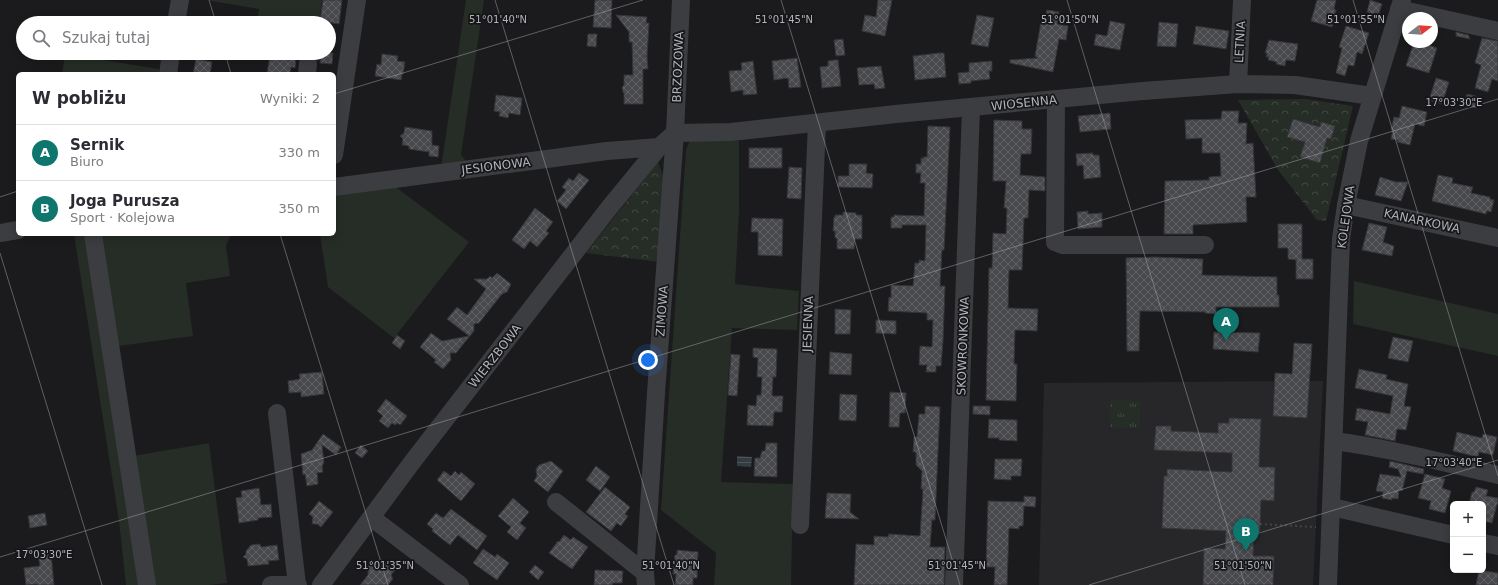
<!DOCTYPE html>
<html lang="pl">
<head>
<meta charset="utf-8">
<style>
  :root { --surface:#fff; --page:#f2f2f3; --text:#2b2b33; --muted:#7c7c81; --line:#e1e1e2; --accent:#0f766e }
  body { margin:0; font-family:"DejaVu Sans",sans-serif; background:var(--page); color:var(--text) }
  .controls { position:absolute; right:12px; bottom:12px; display:grid; overflow:hidden; border-radius:6px; box-shadow:0 2px 10px #0003 }
  .controls button { width:36px; height:36px; display:grid; place-items:center; padding:0; border:0; border-bottom:1px solid var(--line); background:var(--surface); color:var(--text); font:20px sans-serif }
  .compass { position:absolute; left:1402px; top:12px; width:36px; height:36px; border-radius:50%; background:var(--surface); box-shadow:0 2px 10px #0003; rotate:73deg }
  .you { position:absolute; left:648px; top:360px; width:14px; height:14px; margin:-10px; border:3px solid #fff; border-radius:50%; background:#1a73e8; box-shadow:0 0 0 6px #1a73e833 }
  .badge { display:grid; place-items:center; width:26px; height:26px; border-radius:50%; background:var(--accent); color:#fff; font-size:13px; font-weight:700 }
  .pin { position:absolute; translate:-50% -33px; filter:drop-shadow(0 1px 2px #0008) }
  .pin::after { content:''; position:absolute; top:21px; width:14px; height:12px; background:inherit; clip-path:polygon(0 0,100% 0,50% 100%) }
  .list { margin:0; padding:0; list-style:none }
  h2 { display:flex; justify-content:space-between; align-items:center; height:52px; margin:0; padding:0 16px; font-size:17px }
  h2 small { font-size:13px; font-weight:400; color:var(--muted) }
  .list li { display:grid; grid-template-columns:26px 1fr auto; gap:12px; align-items:center; box-sizing:border-box; height:56px; padding:0 16px; border-top:1px solid var(--line) }
  .list b { display:block; font-size:15px; white-space:nowrap }
  .list p { margin:0; font-size:13px; white-space:nowrap; color:var(--muted) }
  .list em { font-size:13px; font-style:normal; color:var(--muted) }
  .icon { flex:none; width:22px; height:22px; fill:none; stroke:currentColor; stroke-width:2; stroke-linecap:round; stroke-linejoin:round }
  .map { position:relative; flex:none; width:1498px; height:585px; overflow:hidden }
  .search { position:absolute; background:var(--surface); box-shadow:0 2px 10px #0003; left:16px; top:16px; width:320px; height:44px; display:flex; align-items:center; gap:10px; box-sizing:border-box; padding:0 14px; border-radius:22px; color:var(--muted); font-size:15px }
  .panel { position:absolute; background:var(--surface); box-shadow:0 2px 10px #0003; left:16px; top:72px; width:320px; height:164px; border-radius:6px }
  .map>svg:first-child { display:block }
  .built { fill:#27272a }
  .grass { fill:#252d26 }
  .forest { fill:url(#forest-crowns) }
  .park { fill:url(#park-tufts) }
  .water { fill:url(#water-rules) }
  .building { fill:url(#building-cross-hatch); stroke:#353539 }
  .lines { fill:none; stroke-linecap:round; stroke-linejoin:round }
  .path { stroke:#424448; stroke-width:2; stroke-dasharray:2 3; stroke-linecap:butt }
  .minor { stroke:#3c3d41; stroke-width:18 }
  .ticks { fill:none; stroke:#afb3bb; stroke-width:1; stroke-opacity:0.45 }
  .labels { text-anchor:middle; dominant-baseline:central; stroke-width:3.5; stroke-linejoin:round; paint-order:stroke }
  .street-label { font-size:12px; fill:#afb3bb; stroke:#161618 }
  .ticks-label { font-size:10px; text-anchor:middle; fill:#afb3bb; stroke:#161618; stroke-width:3.5; stroke-linejoin:round; paint-order:stroke }
</style>
</head>
<body>
<div class="map">
<svg width="1498" height="585" viewBox="0 0 1498 585">
  <defs>
    <pattern id="forest-crowns" width="20" height="18" patternUnits="userSpaceOnUse"><rect width="20" height="18" fill="#252d26"/><path d="M2 6a3 3 0 1 1 6 0M12 15a3 3 0 1 1 6 0" fill="none" stroke="#424944"/></pattern>
    <pattern id="park-tufts" width="24" height="20" patternUnits="userSpaceOnUse"><rect width="24" height="20" fill="#252d26"/><path d="M3 7l-1-3M5 7V3M7 7l1-3M15 17l-1-3M17 17v-4M19 17l1-3" fill="none" stroke="#424944"/></pattern>
    <pattern id="water-rules" width="6" height="5" patternUnits="userSpaceOnUse"><rect width="6" height="5" fill="#343c42"/><path d="M0 2.5h6" fill="none" stroke="#4f565b"/></pattern>
    <pattern id="building-cross-hatch" width="8" height="8" patternUnits="userSpaceOnUse"><rect width="8" height="8" fill="#48494d"/><path d="M0 0l8 8M0 8l8-8" fill="none" stroke="#606165"/></pattern>
  </defs>
  <rect width="100%" height="100%" fill="#1b1b1d"/>
  <!-- built -->
  <path class="built" d="M1323 381 1313 585H1039L1044 383Z"/>
  <!-- grass -->
  <g class="grass">
    <path d="M206 0H322L319 23H257L259 9Z"/>
    <path d="M466 0H484L461 155 468 164 441 168Z"/>
    <path d="M65 54 159 69V74H62Z"/>
    <path d="M691 137 739 141V211L735 284 799 291 797 330 732 328 721 482 793 484 791 585H714L716 553 661 510 686 150Z"/>
    <path d="M393 185 469 242 394 338 328 287 320 234H334V191Z"/>
    <path d="M74 234H87L139 585H126L119 521Z"/>
    <path d="M101 234H231L226 246 230 276 186 283 193 336 118 346Z"/>
    <path d="M1354 281 1498 314V356L1353 324Z"/>
    <path d="M209 443 227 583 209 585H153L133 456Z"/>
  </g>
  <!-- forest -->
  <g class="forest">
    <path d="M1306 99 1353 106 1326 221 1317 220 1278 170 1238 100Z"/>
    <path d="M658 162 666 183 660 262 586 253Z"/>
  </g>
  <!-- park -->
  <path class="park" d="M1110 400 1140 401V428H1110Z"/>
  <!-- water -->
  <path class="water" d="M737 456 752 457 751 467 737 466Z"/>
  <!-- building -->
  <g class="building">
    <path d="M323 0H342L339 24 320 21Z"/>
    <path d="M595 0H612L611 28 593 27Z"/>
    <path d="M878 0H892L885 36 862 31 865 15 876 17Z"/>
    <path d="M1317 0H1336L1334 9 1336 10 1332 27 1311 21Z"/>
    <path d="M1370 0 1382 4 1378 16 1367 12Z"/>
    <path d="M1047 10 1059 12 1057 24 1068 26 1066 40 1059 39 1053 72 1010 63V60L1038 58 1035 56 1042 16H1045Z"/>
    <path d="M616 15 647 17 646 23H649L647 57 648 69H643V104H624V94L623 92 622 87 624 85V75H633L632 42H629V32Z"/>
    <path d="M977 15 994 18 988 47 971 44Z"/>
    <path d="M1110 21 1125 24 1120 50 1094 45 1096 34 1107 36Z"/>
    <path d="M1159 22 1178 24 1176 47 1157 46Z"/>
    <path d="M1196 26 1229 31 1226 49 1193 44Z"/>
    <path d="M1346 26 1369 33 1362 54 1357 52 1354 66 1348 65 1345 76 1336 73 1342 48 1339 47Z"/>
    <path d="M1456 32 1468 35 1470 39 1456 36Z"/>
    <path d="M588 34H597L596 47 587 46Z"/>
    <path d="M1482 38 1498 41V81L1492 79 1488 92 1475 88 1481 65 1475 63Z"/>
    <path d="M843 39 845 55 836 56 834 40Z"/>
    <path d="M1269 40 1298 44 1295 61 1286 60 1285 66 1276 64 1277 62 1268 60 1269 57H1266L1267 53H1265Z"/>
    <path d="M1414 42H1419L1437 48 1429 73 1406 66Z"/>
    <path d="M321 53H333L332 64 320 63Z"/>
    <path d="M939 53H944L946 77 915 80 913 56Z"/>
    <path d="M382 54 398 56 397 61 405 62 403 74H402L401 80 375 76 377 64 381 65Z"/>
    <path d="M270 55 296 58 295 68 291 67 290 74H267Z"/>
    <path d="M797 58 801 87 789 88 788 78 774 80 772 61Z"/>
    <path d="M196 59 212 62 210 74H193Z"/>
    <path d="M834 60H838L841 86 822 88 820 67 828 66V61Z"/>
    <path d="M753 61 757 94 743 95V90L731 92 729 71 742 70 741 63Z"/>
    <path d="M992 61V71H989L990 79 971 81V83L959 84 958 73 969 72V63Z"/>
    <path d="M881 66 885 88 875 89 874 84 859 85 857 68Z"/>
    <path d="M1436 78 1449 82 1442 104 1429 100Z"/>
    <path d="M1467 94 1479 97 1476 108 1464 105Z"/>
    <path d="M496 95 522 98 520 115 509 113 508 118 499 116 500 112 494 111Z"/>
    <path d="M1402 106 1427 112 1424 126 1415 124 1410 145 1397 142 1398 140 1391 139 1393 130H1391L1394 117 1399 118Z"/>
    <path d="M1222 111H1239L1238 123H1247L1246 144 1253 143 1256 197H1246L1247 222 1193 225V234H1164L1165 181 1209 180V177L1221 176 1220 153H1202V138L1186 139 1185 120 1221 119Z"/>
    <path d="M1110 113 1111 129 1080 132 1078 116Z"/>
    <path d="M1293 119 1320 127 1321 122 1335 126 1331 139 1327 138 1320 163 1300 157 1305 142 1287 137Z"/>
    <path d="M994 120 1022 121V129H1032L1031 154H1021L1020 175 1045 177V191L1029 190 1028 218H1024L1022 270H1009L1008 308 1038 309 1037 331 1015 330 1014 364H1017L1016 401 986 400 989 268H992L993 233 1006 234 1007 208H1004L1006 181H993Z"/>
    <path d="M928 126 950 127 944 250H942L940 286H945L943 341 941 366H936V372H926L927 365H919L920 346 932 347 933 320H927V313L888 311 889 297 891 298V285L913 286 915 263H919V260L925 261 926 225H902V228H891V217H894V215L924 216 925 183H920L921 173H916V164H921V158L923 159V157H927Z"/>
    <path d="M405 127 432 131V145L439 146 438 157 429 156V152L409 149V146L402 145 403 139 400 136 404 133Z"/>
    <rect x="749" y="148" width="33" height="20"/>
    <path d="M1093 153V155H1099L1101 177 1084 179 1083 165 1077 166 1076 154Z"/>
    <path d="M849 164H867L866 173 873 174 872 188 838 187V176H849Z"/>
    <path d="M789 167 802 168 801 199 787 198Z"/>
    <path d="M579 173 589 180 566 209 557 201 566 190 562 187 569 178 573 181Z"/>
    <path d="M1438 175 1453 178 1452 183 1473 187 1471 193 1490 197V199L1494 200 1491 212 1487 211 1486 214 1432 201Z"/>
    <path d="M1380 177 1396 182H1408L1401 201 1375 195Z"/>
    <path d="M535 208 553 222 546 231 549 233 537 247 530 241 524 249 512 240Z"/>
    <path d="M1088 211V214L1102 213V227L1078 229 1077 212Z"/>
    <path d="M843 212 856 213V215H862V239H855L854 249H837V238H835V231H833L834 217H835V215H843Z"/>
    <path d="M752 218 783 219 782 256 758 255V232H751Z"/>
    <path d="M1369 223 1387 227 1383 242 1394 246 1392 256 1362 250Z"/>
    <path d="M1278 224H1302V259H1313V279H1296V260L1288 259V248H1278Z"/>
    <path d="M1155 257 1203 259 1202 275 1277 277V295H1279V307H1216V314L1205 313V312L1140 311 1139 351H1127L1126 258Z"/>
    <path d="M497 273 511 284 507 292 502 294 479 323 474 324V331L456 353H450L451 360 443 369 434 362 436 360 420 347 431 333 442 341 469 336 447 319 457 307 467 315 486 289 474 279H487L490 276 492 278Z"/>
    <path d="M835 309 851 310 850 334H835Z"/>
    <path d="M876 320 896 321V334L876 333Z"/>
    <path d="M1214 332 1260 333 1258 352 1213 349Z"/>
    <path d="M397 335 405 341 400 349 392 343Z"/>
    <path d="M1393 337 1413 341 1408 362 1388 358Z"/>
    <path d="M1294 343 1312 344 1307 418 1273 416 1275 373 1292 374Z"/>
    <path d="M753 348 777 349 776 377H773L772 396H783L782 412H774L773 426 747 425 748 405 756 406 757 395H761L762 377H757L758 358 753 357Z"/>
    <path d="M830 352 852 354 851 375 829 374Z"/>
    <path d="M731 354 740 355 737 396 728 395Z"/>
    <path d="M1359 369 1387 375 1386 379 1408 384 1404 406 1411 407 1406 430 1397 429 1395 441 1365 435 1368 422 1355 420 1357 408 1390 414 1393 396 1355 388Z"/>
    <path d="M322 372 324 394 301 397V392L289 393 288 381 300 379 299 374Z"/>
    <path d="M890 392 906 393 905 413H900L899 427H889Z"/>
    <path d="M840 394 857 395 856 421 839 420Z"/>
    <path d="M386 399 407 416 400 425 398 423 395 425 392 423 388 428 379 421 383 416 377 411Z"/>
    <path d="M925 406 940 407 935 520H932L930 547H945L944 585H854L856 544 874 545V536L888 537 889 534 920 536 923 489H921L922 471 916 465V452H913L914 437H917L919 414H925Z"/>
    <path d="M973 406H990V415L973 414Z"/>
    <path d="M1229 418 1261 419 1259 467H1275L1274 501 1261 500 1260 532H1254L1253 556H1274L1273 585H1203L1204 548 1225 549 1226 531 1162 528 1164 476H1167V469L1232 472V453L1154 450 1156 426H1171V431L1218 433V423H1229Z"/>
    <path d="M989 419 1017 420V441L999 440V438H988Z"/>
    <path d="M1457 432 1482 438 1483 434 1497 437 1493 455 1479 452 1478 457 1453 451Z"/>
    <path d="M323 434 341 447 336 455 322 445 324 463 322 466 323 472 317 473 318 484 307 486 305 474 303 475 301 454 312 450Z"/>
    <path d="M766 443H777V477L754 476 755 458H760L762 451H765Z"/>
    <path d="M361 445 368 451 362 458 355 453Z"/>
    <path d="M995 459H1022L1021 476H1011V480L994 479Z"/>
    <path d="M551 461 563 471 548 492 534 481 537 476 536 469 539 465Z"/>
    <path d="M1390 461 1424 469 1423 474 1407 471 1402 491 1399 490 1398 499 1392 498V500L1382 498 1383 492 1376 491 1380 474 1401 477 1398 469 1389 467Z"/>
    <path d="M596 466 610 477 600 491 586 480Z"/>
    <path d="M444 471 451 476 455 471 459 475 461 472 475 484 461 501 437 480Z"/>
    <path d="M1425 474 1445 479 1442 488 1451 491 1445 513 1429 509 1431 501 1418 498Z"/>
    <path d="M605 487 630 507 625 514 628 516 621 526 617 523 611 531 586 512Z"/>
    <path d="M1476 487 1488 490 1486 496 1498 498V504H1497L1492 523 1483 521V504H1469L1472 492H1474Z"/>
    <path d="M259 488 261 505 271 504 272 517 258 518V520L239 523 236 498 242 497 241 491Z"/>
    <path d="M827 493 851 494 850 512 859 519 825 518Z"/>
    <path d="M1024 496 1036 497 1035 507 1024 506 1023 526H1019V529L1009 528 1007 585H994L995 567H986L988 501 1024 502Z"/>
    <path d="M513 498 529 512 520 523 526 528 517 540 507 532 511 527 498 516Z"/>
    <path d="M319 501 333 512 321 527 317 524H312L313 517 309 514Z"/>
    <path d="M451 509 487 536 477 550 458 535 450 545 432 531 433 529 427 524 436 513 443 518Z"/>
    <path d="M45 513 47 525 30 528 28 516Z"/>
    <path d="M564 535 571 540 573 537 588 547 572 569 549 553 558 541 559 542Z"/>
    <path d="M260 544 261 547 277 545 279 560 268 561 269 564 248 566 247 559 243 557 246 554V551L251 545Z"/>
    <path d="M483 549 495 557 497 554 509 563 497 580 473 563Z"/>
    <path d="M677 550 698 552 697 578H693V585H675L676 574H673L675 555H677Z"/>
    <path d="M51 553 54 585H37V584L26 585 24 568 40 566 38 554Z"/>
    <path d="M382 560 395 570 391 575 393 579 388 585H360L368 575V567L372 561Z"/>
    <path d="M535 565 544 572 538 580 529 572Z"/>
    <path d="M595 570 623 571 622 583H613L612 585H594Z"/>
    <path d="M1479 570 1498 573V585H1476Z"/>
  </g>
  <g class="lines">
    <!-- path -->
    <path class="path" d="M1260 524 1316 527"/>
    <!-- minor -->
    <g class="minor">
      <path d="M1399 9 1498 31"/>
      <path d="M176 23 180 0"/>
      <path d="M168 74 171 53"/>
      <path d="M307 74 308 63"/>
      <path d="M1238 84 1242 0"/>
      <path d="M1056 100 1055 242 1063 245H1205"/>
      <path d="M675 133 731 132 896 114 1143 91 1238 84 1295 85 1372 96"/>
      <path d="M334 155 357 0"/>
      <path d="M334 187 607 151 659 147"/>
      <path d="M1346 205 1498 238"/>
      <path d="M0 233 18 230"/>
      <path d="M93 234 147 585"/>
      <path d="M277 413 297 585"/>
      <path d="M1334 441C1389 448 1444 463 1498 475"/>
      <path d="M556 502 645 573"/>
      <path d="M1332 507 1453 535"/>
      <path d="M372 518 460 585"/>
      <path d="M800 525 817 123"/>
      <path d="M1483 543 1498 546"/>
      <path d="M271 585H298"/>
      <path d="M321 585 413 461 609 208 659 147 675 133"/>
      <path d="M646 585 645 573 656 393 675 133 681 0"/>
      <path d="M954 585 971 108"/>
      <path d="M1328 585 1341 239 1346 205 1359 141 1402 0"/>
    </g>
  </g>
  <!-- ticks -->
  <path class="ticks" d="M209 0 216 23M495 0 674 585M781 0 960 585M1067 0 1245 585M1353 0 1498 476M225 53 231 74M334 94 643 0M0 197 18 191M280 234 388 585M0 253 102 585M0 557 1498 99M1089 585 1498 460"/>
  <g class="labels">
    <!-- street labels -->
    <g class="street-label">
      <text transform="translate(1240 42) rotate(-87)">LETNIA</text>
      <text transform="translate(678 67) rotate(-88)">BRZOZOWA</text>
      <text transform="translate(1024 103) rotate(-6)">WIOSENNA</text>
      <text transform="translate(496 166) rotate(-7)">JESIONOWA</text>
      <text transform="translate(1346 217) rotate(-82)">KOLEJOWA</text>
      <text transform="translate(1422 221) rotate(12)">KANARKOWA</text>
      <text transform="translate(662 311) rotate(-86)">ZIMOWA</text>
      <text transform="translate(808 324) rotate(-88)">JESIENNA</text>
      <text transform="translate(963 346) rotate(-88)">SKOWRONKOWA</text>
      <text transform="translate(495 356) rotate(-52)">WIERZBOWA</text>
    </g>
  </g>
  <g class="ticks-label">
    <text x="498" y="23">51°01'40"N</text>
    <text x="784" y="23">51°01'45"N</text>
    <text x="1070" y="23">51°01'50"N</text>
    <text x="1356" y="23">51°01'55"N</text>
    <text x="1454" y="106">17°03'30"E</text>
    <text x="1454" y="466">17°03'40"E</text>
    <text x="44" y="558">17°03'30"E</text>
    <text x="385" y="569">51°01'35"N</text>
    <text x="671" y="569">51°01'40"N</text>
    <text x="957" y="569">51°01'45"N</text>
    <text x="1243" y="569">51°01'50"N</text>
  </g>
</svg>
<div class="controls">
<button>+</button>
<button>−</button>
</div>
<svg class="compass" viewBox="-18 -18 36 36"><path d="M0-13l5 13h-10z" fill="#e53935"/><path d="M0 13l5-13h-10z" fill="#7c7c81"/></svg>
<div class="you"></div>
<div class="pin badge" style="left:1226px;top:341px">A</div>
<div class="pin badge" style="left:1246px;top:551px">B</div>
<div class="search"><svg class="icon" aria-label="search" viewBox="0 0 24 24"><circle cx="10" cy="10" r="6"/><path d="M15 15l6 6"/></svg>Szukaj tutaj</div>
<section class="panel">
<h2>W pobliżu<small>Wyniki: 2</small></h2>
<ul class="list">
<li><span class="badge">A</span><div><b>Sernik</b><p>Biuro</p></div><em>330 m</em></li>
<li><span class="badge">B</span><div><b>Joga Purusza</b><p>Sport · Kolejowa</p></div><em>350 m</em></li>
</ul>
</section>
</div>
</body>
</html>
